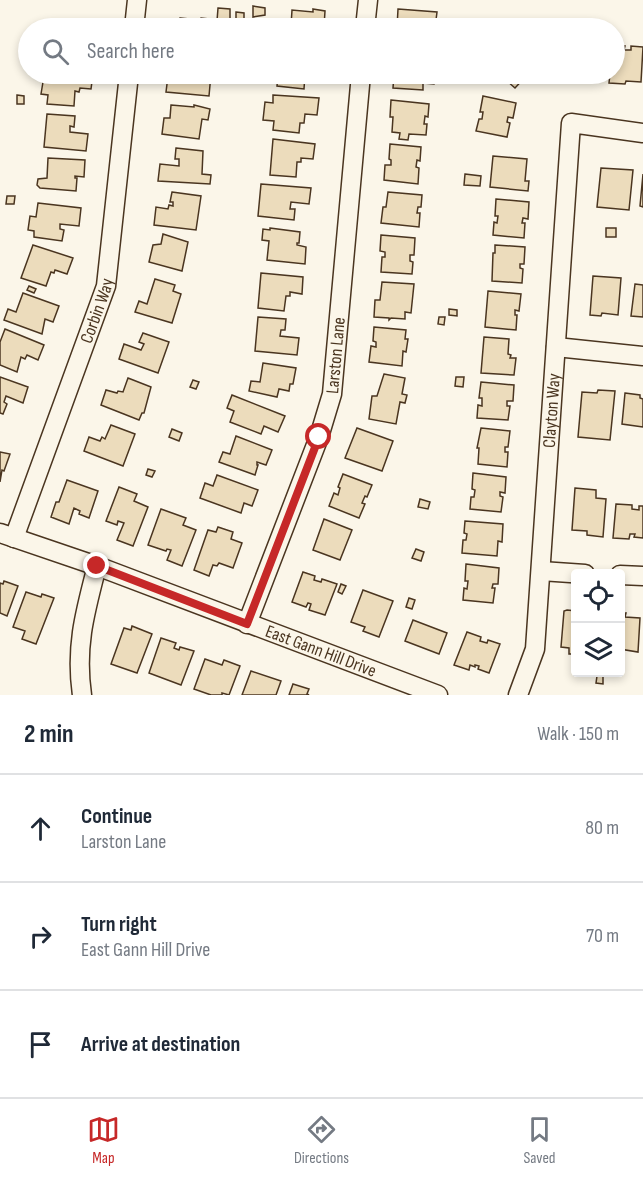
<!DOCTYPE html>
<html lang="en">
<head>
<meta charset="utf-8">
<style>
  :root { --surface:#fff; --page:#f6f6f7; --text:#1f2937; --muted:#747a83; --line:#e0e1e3; --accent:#c62828 }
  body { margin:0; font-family:"Sofia Sans Condensed",sans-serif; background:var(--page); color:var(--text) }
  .controls { position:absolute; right:18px; bottom:18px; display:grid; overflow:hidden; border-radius:6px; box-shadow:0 3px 9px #0003 }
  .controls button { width:54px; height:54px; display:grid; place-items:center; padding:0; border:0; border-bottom:2px solid var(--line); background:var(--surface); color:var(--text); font:30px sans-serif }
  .stop { position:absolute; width:18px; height:18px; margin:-14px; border:4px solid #c62828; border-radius:50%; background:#fff }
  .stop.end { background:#c62828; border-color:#fff; box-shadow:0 2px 6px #0008 }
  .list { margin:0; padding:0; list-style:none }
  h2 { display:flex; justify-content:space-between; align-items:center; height:78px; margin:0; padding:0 24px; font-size:26px }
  h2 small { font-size:20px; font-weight:400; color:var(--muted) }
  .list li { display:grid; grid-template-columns:39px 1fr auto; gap:18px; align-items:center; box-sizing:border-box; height:108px; padding:0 24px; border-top:2px solid var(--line) }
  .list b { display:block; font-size:22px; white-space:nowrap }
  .list p { margin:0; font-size:20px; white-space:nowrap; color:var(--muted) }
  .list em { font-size:20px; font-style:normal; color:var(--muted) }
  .icon { flex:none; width:33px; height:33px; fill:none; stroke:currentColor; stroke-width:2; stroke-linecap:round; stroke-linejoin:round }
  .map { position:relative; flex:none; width:643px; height:695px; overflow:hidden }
  .search { position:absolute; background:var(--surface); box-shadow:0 3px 9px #0003; left:18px; right:18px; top:18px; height:66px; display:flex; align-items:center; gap:15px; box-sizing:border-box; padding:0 21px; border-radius:33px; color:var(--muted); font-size:22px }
  .sheet { height:402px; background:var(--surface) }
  nav { display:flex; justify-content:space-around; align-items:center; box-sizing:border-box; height:84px; border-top:2px solid var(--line); background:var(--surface); font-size:16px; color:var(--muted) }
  nav a { display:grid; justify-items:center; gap:3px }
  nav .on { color:var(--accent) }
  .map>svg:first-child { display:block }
  .building { fill:#ecdcbc; stroke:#4a3520; stroke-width:1.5 }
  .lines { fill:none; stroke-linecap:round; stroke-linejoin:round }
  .minor-casing { stroke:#4a3520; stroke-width:21 }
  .minor { stroke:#fbf6e9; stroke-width:18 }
  .route { stroke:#c62828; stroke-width:8 }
  .labels { text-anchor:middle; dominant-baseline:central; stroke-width:4.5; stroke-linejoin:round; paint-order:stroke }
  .street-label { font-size:18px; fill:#4a3520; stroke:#fbf6e9 }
</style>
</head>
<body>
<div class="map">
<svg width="643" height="695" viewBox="0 0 643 695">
  <rect width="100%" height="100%" fill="#fbf6e9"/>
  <!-- building -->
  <g class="building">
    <path d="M253 6 265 8V15L253 17Z"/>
    <path d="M218 8 230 9V21H217Z"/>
    <path d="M313 9 325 11 324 27H321V28H283V25L291 26 292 10 313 12Z"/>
    <path d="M398 9 437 12 435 28H397Z"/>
    <path d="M236 12 244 13V20L236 19Z"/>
    <path d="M180 18 200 20 201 18 209 19V21L217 22 216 28H179Z"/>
    <path d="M614 45 625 46 624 50H631V46L643 47 641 82 626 81 625 84 609 83 610 74H614Z"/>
    <path d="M50 74H93L91 89 80 88 79 92 75 91 74 106 47 104 48 95 41 94 43 82H49Z"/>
    <path d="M180 74H211L209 96 166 92 168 76 179 77Z"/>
    <path d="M278 74H309H305L304 89 277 86Z"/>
    <path d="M394 74H435L434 84 423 83V90L393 88Z"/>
    <path d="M499 74H528L515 88Z"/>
    <path d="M17 95 24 96V104H17Z"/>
    <path d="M273 95 319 98 317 115 305 114 304 123H300L299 133 273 130 274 121 263 120 265 102 273 103Z"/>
    <path d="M483 96 516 103 513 118 508 117 507 122 510 123 507 137 476 131 479 119H482L483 112H480Z"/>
    <path d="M391 100 429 104 428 117 425 116 424 124H427L426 135 409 134 408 140 399 139 400 133 392 132 393 117H390Z"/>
    <path d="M171 105 194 107V105L210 109 208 120 202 119 199 139 162 134 164 118H170Z"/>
    <path d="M47 114 75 116 74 127 70 126V132L88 134 86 151 44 147Z"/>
    <path d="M273 139 315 144 313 159 301 158V162H297L296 177 270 175Z"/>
    <path d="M390 144 421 147 420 161 417 160 416 167 419 168 418 184 384 180 385 165H391V160L389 159Z"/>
    <path d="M176 148 203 151 202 174 211 175 210 184 158 181 160 164 179 166V159H175Z"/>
    <path d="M493 156 527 159 525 181H529L528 191 490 187Z"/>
    <path d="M48 158 85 160 84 177 75 176V178H77L76 191 40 188 37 185 38 179 47 178Z"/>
    <path d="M601 168 633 170 629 210 597 207Z"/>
    <path d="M465 174 481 176 480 186 464 185Z"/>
    <path d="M643 174V207L640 206Z"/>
    <path d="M261 184 311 188 309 204 291 202 290 209H295L294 220 258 216Z"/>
    <path d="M172 192 201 196 196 230 154 225 156 207 168 209 169 205 173 206V202H170Z"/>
    <path d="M388 192 422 195 421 207H418L417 213H420L419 227 381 223 383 207H386Z"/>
    <path d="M7 196H15L14 204H6Z"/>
    <path d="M496 199 529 202 528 219 523 218 522 223H525L524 238 493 235 494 222 497 223 498 216H495Z"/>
    <path d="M38 203 81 208 79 226 60 224V229L64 230 62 241 34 237V231L28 230 30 216 36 217Z"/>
    <path d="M270 228 300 232 299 243H297V245L306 247 305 264 267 260 269 241 262 240 263 229 270 230Z"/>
    <rect x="606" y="228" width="10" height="9"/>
    <path d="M163 234 188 242 182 271 149 262 153 245 161 244Z"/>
    <path d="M381 235 415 238 414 255H410V261L413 262 412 274 381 272 382 257H385V252L380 251Z"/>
    <path d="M33 245 73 258 67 274 55 270 54 273 51 272 46 286 21 278Z"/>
    <path d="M495 245 525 247 524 264H520V268L523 269 522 283 492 281 493 253H495Z"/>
    <path d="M261 273 303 277 302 294 290 292V296H286L284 311 258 308Z"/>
    <path d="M593 276 621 278 618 315 602 313 601 316 590 315Z"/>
    <path d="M155 279 175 285 173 291 181 294 172 323 135 312 139 301 147 304Z"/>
    <path d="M382 282 414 284 411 313 405 312V319L391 318 389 320V318L374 317 375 300H380Z"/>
    <path d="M635 284 643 285V317L631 316Z"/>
    <path d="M29 286 36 289 34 293 27 290Z"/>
    <path d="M488 291 521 294 519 311 515 310V315H517L516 330 485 327Z"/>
    <path d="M23 293 59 306 53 322 45 319 42 334 4 320 8 309 16 312Z"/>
    <path d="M449 309 457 310V316L449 315Z"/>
    <path d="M258 317 286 319 285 330H281L280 336 299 338 297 355 255 351Z"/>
    <path d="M439 317H445L444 325 438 324Z"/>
    <path d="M374 327 406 330 405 339H408L406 352 403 351 402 366 369 362 371 346 376 347V342L373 341Z"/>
    <path d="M5 329 44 345 38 360 27 355 25 359 21 357 17 372 0 365V342Z"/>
    <path d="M143 333 169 342 158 373 119 359 124 344 141 350 144 344 139 342Z"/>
    <path d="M484 337 509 339 508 354 511 355 510 358H516L514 375 481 373Z"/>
    <path d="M263 363 296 368 293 384H290L289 391 279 389 277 397 249 391 251 381 260 382Z"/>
    <path d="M384 374 405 378 402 394 407 395 405 403 400 402 396 424 369 419 372 396H377Z"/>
    <path d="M0 377 28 387 23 403 6 396 4 402 7 404 3 414 0 413Z"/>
    <path d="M456 377H464L463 387 455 386Z"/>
    <path d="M128 378 151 387 144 413H142L139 420 101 405 106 390 117 393 118 391 123 392Z"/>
    <path d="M193 380 199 382 196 389 190 387Z"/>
    <path d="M481 382 514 385 513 401H507V406H510L508 420 477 418 478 405 482 406V398H479Z"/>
    <path d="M598 390 615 391 610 440 578 437 582 392 597 393Z"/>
    <path d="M625 393 640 395V398L643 399V427L622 424Z"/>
    <path d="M232 395 285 416 278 432 264 426 261 434 230 422 234 411 227 408Z"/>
    <path d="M111 425 135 434 123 466 84 451 89 437 100 441 102 437 105 439Z"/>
    <path d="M357 428 393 441 382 471 345 458Z"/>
    <path d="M481 428 510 431 508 447H505V452H508L507 467 478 464 479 448H477Z"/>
    <path d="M172 429 182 433 179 441 169 437Z"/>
    <path d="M236 436 272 450 266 465 257 462V465H258L255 475 219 462 223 452 230 454Z"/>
    <path d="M0 452 10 454 4 471 2 470 0 482Z"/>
    <path d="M148 469 155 471 152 477 146 475Z"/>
    <path d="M473 473 506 477 505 493 500 492V496L503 497 501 512 470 509 471 497H474L475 490 472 489Z"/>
    <path d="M343 474 372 485 367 497 365 496 362 503 365 504 359 518 329 506 334 493 338 495 340 488 338 487Z"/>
    <path d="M217 475 258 490 252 506 244 503 241 513 200 498 205 483 213 486Z"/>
    <path d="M67 480 98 491 89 518 79 514 80 511 74 508 69 524 51 517 56 502H59Z"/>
    <path d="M119 487 137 494 134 501 148 507 133 546 117 540 124 523 118 521 117 525 106 521Z"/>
    <path d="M575 488 596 490V498L606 499 603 537 587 535V531L572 530Z"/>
    <path d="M420 499 430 502 428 509 418 507Z"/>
    <path d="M616 504 632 505V509L639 510V506H643V538L634 537 635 534H630L629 539 613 538Z"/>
    <path d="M161 509 186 518 183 525 196 530 182 566 167 560 171 550 167 549 166 551 148 545Z"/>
    <path d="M324 519 352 530 340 560 313 550Z"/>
    <path d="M465 521 503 524 502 542 498 541 497 556 462 553 463 540H466L467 534 464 533Z"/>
    <path d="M218 527 233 532 231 539 242 543 233 568 219 563 217 566 213 565 209 576 194 570 208 530 216 532Z"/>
    <path d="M416 549 424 552 421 561 412 558Z"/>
    <path d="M466 564 499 568 498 584H493L492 588H495L493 603 463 600 464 588 467 589 468 581H465Z"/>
    <path d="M303 572 315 576 314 580 321 582 322 579 337 584 325 615 309 610 311 604 308 603 306 607 292 602Z"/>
    <path d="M4 581 18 586 7 616 0 613V583L3 584Z"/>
    <path d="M341 584 346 586 342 594 338 592Z"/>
    <path d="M363 590 393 601 379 637 363 631 365 627 351 622Z"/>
    <path d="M26 592 41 597 42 594 54 598 36 644 22 639 25 631 13 627Z"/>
    <path d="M409 598 415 600 412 609 406 607Z"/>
    <path d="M567 610 576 611V654H569V648L561 647 564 611Z"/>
    <path d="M620 613H626L625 617 640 618 638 652 620 649Z"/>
    <path d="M413 620 447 633 439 654 405 641Z"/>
    <path d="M132 626 152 634 137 673 111 664 124 628 131 630Z"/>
    <path d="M467 632 481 637 480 641 487 643 488 640 500 644 489 673 478 669 479 666 475 665V667L470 665 469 670 454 665Z"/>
    <path d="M161 638 176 643 174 648 179 650 180 647 194 651 181 685 149 673Z"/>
    <path d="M205 659 222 665 224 660 240 666 229 695 222 693V695H211L194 689Z"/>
    <path d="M251 671 281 681 276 695H242Z"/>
    <path d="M597 676H603V684L596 683Z"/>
    <path d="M293 684 309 689 307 694 309 695H289Z"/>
  </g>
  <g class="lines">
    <defs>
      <g id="minor">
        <path d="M134 28 137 0"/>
        <path d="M365 28 368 0"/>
        <path d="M556 347 643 356"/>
        <path id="s1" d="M0 533 97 566 438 695"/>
        <path id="s2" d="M14 538 106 286 129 74"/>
        <path d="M541 571 585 574"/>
        <path d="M620 575 643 576"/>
        <path id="s3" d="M247 624 319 437 332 394 361 74"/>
        <path d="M82 695C75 647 85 612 97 566"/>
        <path id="s4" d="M518 695 535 649 571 123 643 133"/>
      </g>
    </defs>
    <!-- minor casing -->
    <use href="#minor" class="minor-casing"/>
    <!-- minor -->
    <use href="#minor" class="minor"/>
  </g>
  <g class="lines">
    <!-- route -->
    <path class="route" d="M97 566 247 624 319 437"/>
  </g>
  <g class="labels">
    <!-- street labels -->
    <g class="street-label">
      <text stroke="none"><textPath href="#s2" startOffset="242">Corbin Way</textPath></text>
      <text stroke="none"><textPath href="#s3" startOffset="284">Larston Lane</textPath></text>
      <text stroke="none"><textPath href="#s4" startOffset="288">Clayton Way</textPath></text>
      <text stroke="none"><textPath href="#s1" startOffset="342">East Gann Hill Drive</textPath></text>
    </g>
  </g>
</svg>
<div class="controls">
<button><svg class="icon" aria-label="locate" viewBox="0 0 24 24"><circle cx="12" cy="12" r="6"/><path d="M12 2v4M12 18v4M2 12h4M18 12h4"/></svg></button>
<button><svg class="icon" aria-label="layers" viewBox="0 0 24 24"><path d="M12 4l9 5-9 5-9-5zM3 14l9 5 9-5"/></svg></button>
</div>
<div class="stop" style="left:319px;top:437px"></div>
<div class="stop end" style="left:97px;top:566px"></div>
<div class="search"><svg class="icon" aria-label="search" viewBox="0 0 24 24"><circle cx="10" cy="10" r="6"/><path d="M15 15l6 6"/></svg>Search here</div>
</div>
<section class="sheet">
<h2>2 min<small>Walk · 150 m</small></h2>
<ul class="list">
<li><svg class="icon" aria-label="ahead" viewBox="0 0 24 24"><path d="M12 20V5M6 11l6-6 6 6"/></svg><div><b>Continue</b><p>Larston Lane</p></div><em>80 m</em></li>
<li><svg class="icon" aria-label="right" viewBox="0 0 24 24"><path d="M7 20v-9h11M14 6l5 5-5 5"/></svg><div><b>Turn right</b><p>East Gann Hill Drive</p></div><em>70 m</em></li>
<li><svg class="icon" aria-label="arrive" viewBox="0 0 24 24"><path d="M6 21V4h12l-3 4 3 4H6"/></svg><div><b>Arrive at destination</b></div></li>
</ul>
</section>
<nav>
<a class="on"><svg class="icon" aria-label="map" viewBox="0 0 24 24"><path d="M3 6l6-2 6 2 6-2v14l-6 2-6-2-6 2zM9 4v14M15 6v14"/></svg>Map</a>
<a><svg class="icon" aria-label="directions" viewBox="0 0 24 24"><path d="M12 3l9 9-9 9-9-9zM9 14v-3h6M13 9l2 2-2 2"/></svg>Directions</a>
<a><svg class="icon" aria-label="saved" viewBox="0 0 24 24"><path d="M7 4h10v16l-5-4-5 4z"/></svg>Saved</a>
</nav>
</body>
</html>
